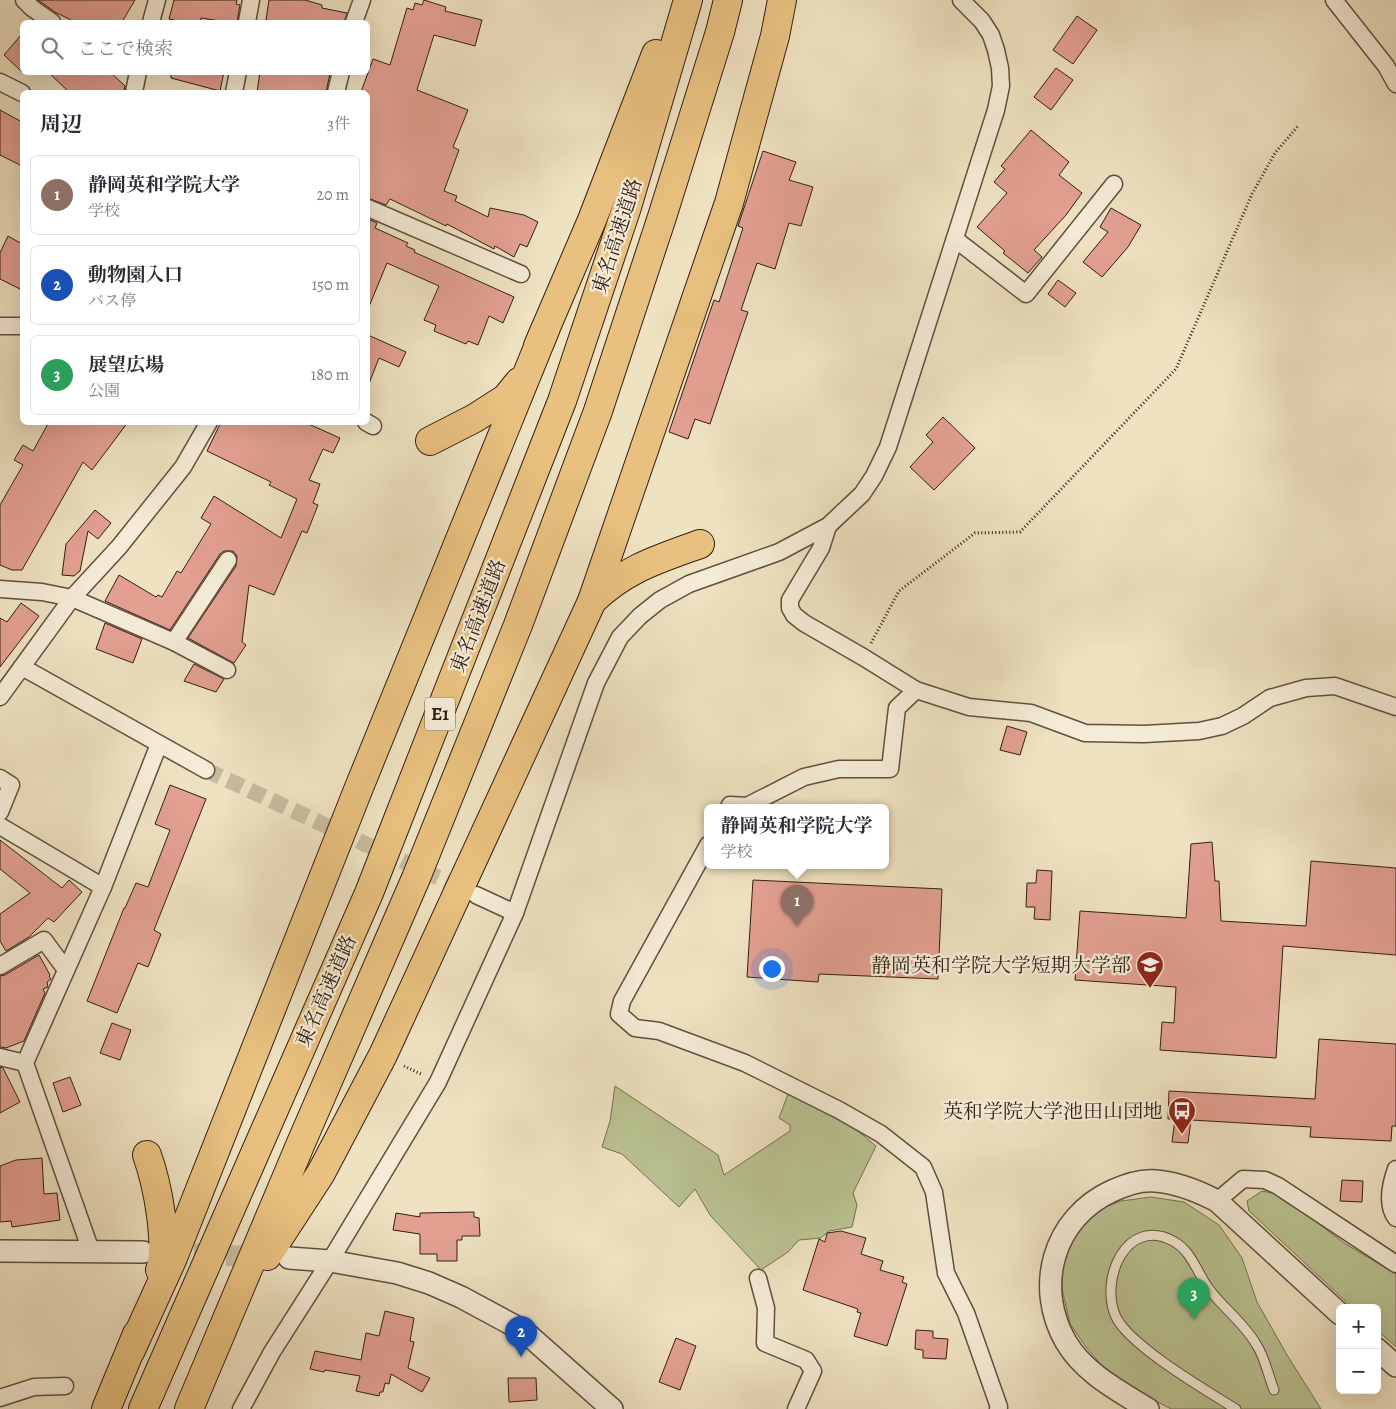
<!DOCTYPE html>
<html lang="ja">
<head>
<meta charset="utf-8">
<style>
  :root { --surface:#fff; --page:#f2f2f3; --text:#2b2b33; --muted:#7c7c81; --line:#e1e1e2; --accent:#8f2418 }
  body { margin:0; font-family:Alegreya,"Noto Serif JP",serif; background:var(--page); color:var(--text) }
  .controls { position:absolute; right:15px; bottom:15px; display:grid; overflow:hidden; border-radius:8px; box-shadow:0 5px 20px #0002 }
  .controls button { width:45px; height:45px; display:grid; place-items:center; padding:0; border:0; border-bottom:1px solid var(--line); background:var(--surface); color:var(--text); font:25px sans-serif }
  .you { position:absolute; left:771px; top:968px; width:18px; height:18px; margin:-12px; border:4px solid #fff; border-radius:50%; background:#1a73e8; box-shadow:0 0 0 8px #1a73e833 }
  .badge { display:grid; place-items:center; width:32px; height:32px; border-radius:50%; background:var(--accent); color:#fff; font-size:16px; font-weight:700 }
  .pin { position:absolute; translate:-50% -41px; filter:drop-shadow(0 1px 2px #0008) }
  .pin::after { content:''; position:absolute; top:26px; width:18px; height:15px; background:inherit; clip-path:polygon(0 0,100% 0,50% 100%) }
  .popup { position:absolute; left:704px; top:804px; width:185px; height:65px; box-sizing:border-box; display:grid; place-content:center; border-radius:8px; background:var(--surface); filter:drop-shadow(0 1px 4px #0005); font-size:16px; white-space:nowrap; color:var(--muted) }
  .popup b { font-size:19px; color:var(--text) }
  .popup::after { content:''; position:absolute; left:50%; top:100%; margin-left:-10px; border:10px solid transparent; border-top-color:var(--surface) }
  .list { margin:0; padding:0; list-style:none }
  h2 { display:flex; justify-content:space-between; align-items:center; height:65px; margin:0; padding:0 20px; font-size:21px }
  h2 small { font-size:16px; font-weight:400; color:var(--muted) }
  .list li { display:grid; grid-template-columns:32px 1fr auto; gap:15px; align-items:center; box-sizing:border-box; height:80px; margin:0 10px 10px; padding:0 10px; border:1px solid var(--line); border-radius:8px }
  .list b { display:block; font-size:19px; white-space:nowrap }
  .list p { margin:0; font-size:16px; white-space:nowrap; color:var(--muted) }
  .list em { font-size:16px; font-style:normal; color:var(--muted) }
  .icon { flex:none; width:28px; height:28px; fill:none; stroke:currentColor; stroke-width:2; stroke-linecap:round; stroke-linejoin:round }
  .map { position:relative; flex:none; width:1396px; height:1409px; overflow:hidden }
  .search { position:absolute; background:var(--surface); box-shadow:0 5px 20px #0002; left:20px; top:20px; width:350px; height:55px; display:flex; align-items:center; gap:12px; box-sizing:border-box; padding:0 18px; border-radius:8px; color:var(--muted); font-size:19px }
  .panel { position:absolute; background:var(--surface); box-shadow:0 5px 20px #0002; left:20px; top:90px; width:350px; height:335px; border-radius:8px }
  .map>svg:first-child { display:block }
  .green { fill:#bac392; stroke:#767054 }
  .building { fill:#e3a091; stroke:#321e15 }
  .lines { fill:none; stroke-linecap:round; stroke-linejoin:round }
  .minor-tunnel { stroke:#c9bb9f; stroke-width:16; stroke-dasharray:16 8; stroke-linecap:butt }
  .tertiary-tunnel { stroke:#c9bb9f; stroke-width:21; stroke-dasharray:21 11; stroke-linecap:butt }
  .service-casing { stroke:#614f40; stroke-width:11 }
  .minor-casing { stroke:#614f40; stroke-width:19 }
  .tertiary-casing { stroke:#614f40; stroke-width:24 }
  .motorway-casing { stroke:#321e15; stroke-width:30 }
  .path { stroke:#321e15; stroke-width:3; stroke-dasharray:1 2.5; stroke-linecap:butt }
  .service { stroke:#f5ecd7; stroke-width:9 }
  .minor { stroke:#f5ecd7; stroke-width:16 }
  .tertiary { stroke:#f5ecd7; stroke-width:21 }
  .motorway { stroke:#e8c180; stroke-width:28 }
  .labels { text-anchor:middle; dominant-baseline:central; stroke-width:4.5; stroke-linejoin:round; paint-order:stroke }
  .shield { fill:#f5ecd7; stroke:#6c5c4f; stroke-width:1 }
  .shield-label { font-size:19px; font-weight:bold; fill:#321e15 }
  .street-label { font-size:20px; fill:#321e15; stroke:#f5ecd7 }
  .poi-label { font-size:20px; fill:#321e15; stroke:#f5ecd7; text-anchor:end }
</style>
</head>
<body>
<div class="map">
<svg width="1396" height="1409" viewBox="0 0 1396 1409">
  <rect width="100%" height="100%" fill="#efe2c1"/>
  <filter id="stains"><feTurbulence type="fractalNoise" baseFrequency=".004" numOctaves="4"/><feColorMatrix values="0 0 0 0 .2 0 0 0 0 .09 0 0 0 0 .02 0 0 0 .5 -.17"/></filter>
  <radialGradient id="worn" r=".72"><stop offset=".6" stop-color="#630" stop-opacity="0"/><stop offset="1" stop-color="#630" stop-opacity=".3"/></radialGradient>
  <!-- green -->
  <g class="green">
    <path d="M615 1086 718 1155 724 1175 790 1131V1125L779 1118 788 1094 836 1113 876 1146 853 1193 857 1205 852 1227 829 1231 821 1238 799 1240 788 1252 761 1270 710 1215 695 1189 679 1207 622 1154 602 1147 610 1121Z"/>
    <path d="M1262 1191 1281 1195 1344 1243 1396 1274V1347L1377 1330V1308H1353L1249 1211 1247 1201Z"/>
    <path d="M1151 1197 1184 1202 1219 1225 1242 1258 1257 1302 1287 1355 1321 1409H1171L1137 1391 1103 1367 1086 1347 1070 1324 1062 1288 1063 1263 1076 1233 1097 1210 1121 1201Z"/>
  </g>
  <!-- building -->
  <g class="building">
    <path d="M38 0H135L122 22H75L55 12Z"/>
    <path d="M174 0H237L236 4 240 5 237 22H227L201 18 200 22H182L169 19Z"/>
    <path d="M269 0H305L322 5V8L347 13 344 22H278L266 20Z"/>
    <path d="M424 0 446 7 445 11 482 20 475 46 434 35 417 90 468 110 453 147 459 150 444 191 457 196 455 201 488 217 490 208 524 215 538 222 527 247 520 244 514 257 495 246 494 249 447 224 446 226 390 199 386 205 368 198V92H361L373 59 390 65 407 8 413 10 415 3 422 5Z"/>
    <path d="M1077 16 1097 30 1073 64 1053 50Z"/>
    <path d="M22 34V72L4 55Z"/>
    <path d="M1056 68 1073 80 1051 110 1034 97Z"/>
    <path d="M48 72H110L125 86 124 92H69Z"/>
    <path d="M171 72H224L220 91 171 78Z"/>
    <path d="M260 72H319L330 74 326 92H257Z"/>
    <path d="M0 110 22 122V166L0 155Z"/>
    <path d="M1031 130 1069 162 1059 175 1082 193 1066 215 1034 250 1042 257 1028 273 1003 253 1005 251 977 227 1007 193 994 182 1005 169 1001 166Z"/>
    <path d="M763 151 796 162 789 180 813 187 801 226 789 223 775 269 757 263 741 310 748 312 710 424 695 419 688 439 669 432 714 300 719 302 743 228 738 226Z"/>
    <path d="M1111 208 1141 225 1128 247 1102 277 1083 262 1108 232 1100 227Z"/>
    <path d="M368 219 377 223 375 228 408 243 406 246 415 250 414 252 514 297 503 323 489 316 478 345 468 341 466 344 434 331 436 325 424 320 439 286 387 263 368 309Z"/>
    <path d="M8 236 22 244V290L0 279V253Z"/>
    <path d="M1058 280 1076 293 1065 307 1048 294Z"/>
    <path d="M368 335 406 352 399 367 379 358 368 386Z"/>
    <path d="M943 417 975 448 934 490 910 467 933 442 926 435Z"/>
    <path d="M49 422H128L92 470 83 462 22 570H12L0 565V505L23 465 14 460 23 445 33 451Z"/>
    <path d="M221 422H304L340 438 333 453 323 449 309 480 320 484 313 503 318 505 307 533 302 531 274 595 249 585 242 642 246 645 234 663 188 638 236 566 237 556 233 551H224L220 554 170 630 105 601 119 575 156 597 158 595 162 597 177 571 181 573 211 524 201 518 214 496 281 538 297 499 269 485 271 482 207 451Z"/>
    <path d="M95 510 111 523 98 539 88 531 80 571 74 576 62 575 66 544Z"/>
    <path d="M21 603 39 616 0 667V618L7 622Z"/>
    <path d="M105 623 142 639 133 663 96 649Z"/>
    <path d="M194 664 224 679 216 692 184 681Z"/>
    <path d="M1007 726 1027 732 1020 755 1000 750Z"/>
    <path d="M170 785 206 799 154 930 161 934 148 967 138 963 117 1013 87 1001 124 908H125L136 883 148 887 170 830 155 824Z"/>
    <path d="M0 840 62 888 69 880 82 892 54 922 48 918 29 937 6 951 0 941V914L30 893 0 869Z"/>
    <path d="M1212 842 1215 881H1219L1221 921 1306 926 1311 861 1396 868V955L1283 946 1276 1058 1160 1050 1162 1022 1174 1023 1176 987 1075 980 1080 911 1186 918 1191 844Z"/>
    <path d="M1037 870 1052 871 1050 920 1034 919 1035 907H1026L1027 883H1036Z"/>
    <path d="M753 880 942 889 938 979 819 974 818 982 747 977Z"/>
    <path d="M39 955 50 975 49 976 51 979 47 982 48 987 43 989 45 993 24 1041 6 1048 0 1047V976L5 975Z"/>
    <path d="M112 1023 131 1030 120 1060 100 1053Z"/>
    <path d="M1319 1039 1396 1044V1126H1392L1391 1141 1310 1137 1311 1127 1191 1120 1188 1143 1172 1142 1175 1119H1168L1169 1091 1315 1099Z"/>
    <path d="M0 1067 3 1068 20 1102 0 1113Z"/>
    <path d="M70 1077 81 1105 63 1112 53 1083Z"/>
    <path d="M42 1158 44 1194 57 1193 60 1220 12 1227 11 1221 0 1222V1166L16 1160Z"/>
    <path d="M1342 1180 1363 1181 1362 1202 1340 1201Z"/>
    <path d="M474 1212V1217L479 1218 480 1236H462V1240H457V1261H437V1254H420V1234L393 1230 396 1213 420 1217V1213Z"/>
    <path d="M841 1231 866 1238 861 1254 883 1261 880 1270 904 1277 902 1282 907 1284 887 1346 854 1336 861 1313 857 1312 858 1309 803 1290 819 1239 825 1242 827 1233Z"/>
    <path d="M385 1311 414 1318 410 1341 414 1342 408 1368 430 1378 422 1392 391 1374 389 1384 385 1383 383 1392H380L379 1396 356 1391 360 1376 325 1370 324 1372 310 1369 315 1351 361 1360 366 1333 379 1336Z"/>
    <path d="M916 1330 933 1331V1338L948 1339 946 1359 923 1358V1350L915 1349Z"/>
    <path d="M676 1338 696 1346 680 1390 659 1382Z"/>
    <path d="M508 1378H536L537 1400 509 1402Z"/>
  </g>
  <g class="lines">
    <!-- minor-tunnel -->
    <path class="minor-tunnel" d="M206 770 467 891"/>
    <!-- tertiary-tunnel -->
    <path class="tertiary-tunnel" d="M162 1253 266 1257"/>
    <defs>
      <path id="service" d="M1236 1409C1207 1391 1130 1346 1116 1317 1099 1280 1126 1216 1173 1241 1192 1251 1197 1273 1209 1289 1223 1308 1244 1323 1256 1344 1265 1357 1268 1375 1274 1390"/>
      <g id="minor">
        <path d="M24 0 32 8 52 22"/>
        <path d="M1334 0 1386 66 1396 84"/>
        <path d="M151 22 157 0"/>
        <path d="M247 22 251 0"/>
        <path d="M354 22 362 0"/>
        <path d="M0 82 22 93"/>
        <path d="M134 92 138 72"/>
        <path d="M234 92 238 72"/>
        <path d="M336 92 341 72"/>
        <path d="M368 208 521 274"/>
        <path d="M955 239 1026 294 1114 184"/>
        <path d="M0 326H22"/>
        <path d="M366 422 373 426"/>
        <path d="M828 526 821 548 790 600V608L794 615 804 623 863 657 916 690 969 707 1031 713 1085 733 1144 734 1199 731 1222 726 1243 716 1270 698 1306 688 1335 686 1396 707"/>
        <path d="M0 589 42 592 72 598 174 642 227 670"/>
        <path d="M174 642 228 560"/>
        <path d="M22 667 206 770"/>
        <path d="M0 697 72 598 119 547 183 467 209 422"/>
        <path d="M0 778 11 785 0 812"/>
        <path d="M729 807 730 805 747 806 804 777 839 769H890L897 708 916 690"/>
        <path d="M0 826 103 887"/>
        <path d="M708 845 622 1001 619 1014 635 1028 659 1031 745 1063 839 1110 881 1134 923 1167 934 1192 946 1273 966 1313 999 1407 998 1409"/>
        <path d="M476 895 515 913"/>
        <path d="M0 966 44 940 66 970"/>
        <path d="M0 1057 25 1063"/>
        <path d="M1396 1169C1391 1183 1386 1205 1396 1218"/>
        <path d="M1217 1201 1243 1179 1265 1180 1278 1186 1396 1264"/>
        <path d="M91 1251 25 1063 103 887 159 744"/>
        <path d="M758 1278 766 1308 765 1343 806 1360 813 1371 796 1409"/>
        <path d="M0 1398 34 1387 65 1386"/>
        <path d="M241 1409 272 1352 330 1261 438 1082 515 913 596 683 620 637 640 616 660 600 689 584 779 552 828 526 862 494 874 476 888 447 996 110 1001 86 1000 68 996 50 991 35 982 21 961 0"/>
      </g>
      <g id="tertiary">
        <path d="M0 1251 143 1252"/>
        <path d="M289 1258 330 1261 397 1273 429 1283 461 1297 524 1331 612 1409"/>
        <path d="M1377 1349 1396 1366"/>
        <path d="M1148 1409C1119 1391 1084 1373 1066 1342 1034 1287 1053 1218 1112 1191 1125 1185 1141 1179 1156 1181 1178 1183 1198 1191 1217 1201L1340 1314"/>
      </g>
      <g id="motorway">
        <path d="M538 346 592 220 656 54"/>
        <path d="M430 441 475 418 506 398 519 382"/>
        <path d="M592 601 729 203 775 36 782 0"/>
        <path d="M147 1155C157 1183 169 1242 160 1270"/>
        <path d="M267 1256 321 1173 383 1055 592 601C625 569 658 559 700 544"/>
        <path d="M131 1350 172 1260 358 790 545 330"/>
        <path d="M106 1409 137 1334"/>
        <path d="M143 1409 369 893 562 401 627 207 688 0"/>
        <path d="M189 1409 301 1143 416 878 518 625 598 411 662 217 720 32 728 0"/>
      </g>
    </defs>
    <!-- service casing -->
    <use href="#service" class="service-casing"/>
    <!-- minor casing -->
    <use href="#minor" class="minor-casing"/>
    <!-- tertiary casing -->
    <use href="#tertiary" class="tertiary-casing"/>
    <!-- motorway casing -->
    <use href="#motorway" class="motorway-casing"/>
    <!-- path -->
    <g class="path">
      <path d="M871 643 899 591 975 533 1020 532 1176 369 1252 194 1275 153 1298 126"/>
      <path d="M404 1066 423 1075"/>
    </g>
    <!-- service -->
    <use href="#service" class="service"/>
    <!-- minor -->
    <use href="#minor" class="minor"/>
    <!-- tertiary -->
    <use href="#tertiary" class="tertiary"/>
    <!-- motorway -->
    <use href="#motorway" class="motorway"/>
  </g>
  <!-- icons -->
  <defs>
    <symbol id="university-pin" viewBox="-11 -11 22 30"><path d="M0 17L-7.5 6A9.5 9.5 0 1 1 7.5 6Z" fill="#8f2418" stroke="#f5ecd7"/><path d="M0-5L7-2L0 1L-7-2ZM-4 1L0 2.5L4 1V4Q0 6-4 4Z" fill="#fff"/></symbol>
    <symbol id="bus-pin" viewBox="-11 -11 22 30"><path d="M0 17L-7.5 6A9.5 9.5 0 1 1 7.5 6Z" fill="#8f2418" stroke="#f5ecd7"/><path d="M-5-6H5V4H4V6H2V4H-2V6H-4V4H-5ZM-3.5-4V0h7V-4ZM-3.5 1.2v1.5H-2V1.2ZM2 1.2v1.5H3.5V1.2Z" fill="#fff"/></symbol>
  </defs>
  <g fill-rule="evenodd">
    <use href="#university-pin" x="1134" y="949" width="32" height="43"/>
    <use href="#bus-pin" x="1166" y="1095" width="32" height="43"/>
  </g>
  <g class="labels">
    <!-- shield labels -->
    <rect class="shield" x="425" y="697.5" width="30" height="33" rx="4"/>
    <g class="shield-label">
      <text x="440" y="714">E1</text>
    </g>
    <!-- street labels -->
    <g class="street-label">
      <text transform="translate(617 236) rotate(-72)">東名高速道路</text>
      <text transform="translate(478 616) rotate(-69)">東名高速道路</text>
      <text transform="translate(326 991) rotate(-66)">東名高速道路</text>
    </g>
    <!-- poi labels -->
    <g class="poi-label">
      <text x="1131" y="965">静岡英和学院大学短期大学部</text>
      <text x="1163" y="1111">英和学院大学池田山団地</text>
    </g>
  </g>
  <rect width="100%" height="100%" filter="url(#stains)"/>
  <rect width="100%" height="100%" fill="url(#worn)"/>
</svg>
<div class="controls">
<button>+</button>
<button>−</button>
</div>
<div class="you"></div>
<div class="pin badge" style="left:797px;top:926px;background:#8d6e63">1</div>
<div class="popup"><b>静岡英和学院大学</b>学校</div>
<div class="pin badge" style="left:521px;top:1357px;background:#1a4fb4">2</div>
<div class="pin badge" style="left:1194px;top:1319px;background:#2e9e5b">3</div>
<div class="search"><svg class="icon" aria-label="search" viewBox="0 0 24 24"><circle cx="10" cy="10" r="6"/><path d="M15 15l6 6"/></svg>ここで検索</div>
<section class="panel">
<h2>周辺<small>3件</small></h2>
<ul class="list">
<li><span class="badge" style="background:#8d6e63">1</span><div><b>静岡英和学院大学</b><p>学校</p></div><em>20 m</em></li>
<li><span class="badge" style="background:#1a4fb4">2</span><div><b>動物園入口</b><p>バス停</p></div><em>150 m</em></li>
<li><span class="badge" style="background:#2e9e5b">3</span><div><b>展望広場</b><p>公園</p></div><em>180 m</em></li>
</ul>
</section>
</div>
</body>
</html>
